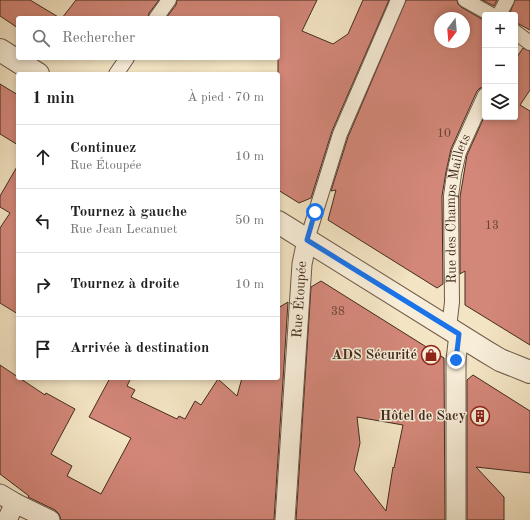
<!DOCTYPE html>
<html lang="fr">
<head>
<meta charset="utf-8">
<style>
  :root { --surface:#fff; --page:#f2f2f2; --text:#222; --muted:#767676; --line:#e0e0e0 }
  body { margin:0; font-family:"Old Standard TT",serif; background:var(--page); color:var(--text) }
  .controls { position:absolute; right:12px; top:12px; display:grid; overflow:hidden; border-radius:4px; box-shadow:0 2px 6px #0003 }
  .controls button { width:36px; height:36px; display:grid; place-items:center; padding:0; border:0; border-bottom:1px solid var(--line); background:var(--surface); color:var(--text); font:20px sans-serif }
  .compass { position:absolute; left:434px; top:12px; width:36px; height:36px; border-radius:50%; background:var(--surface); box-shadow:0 2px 6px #0003; rotate:196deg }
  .stop { position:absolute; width:12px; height:12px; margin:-9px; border:3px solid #1a73e8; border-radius:50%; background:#fff }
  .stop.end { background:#1a73e8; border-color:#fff; box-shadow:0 1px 4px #0008 }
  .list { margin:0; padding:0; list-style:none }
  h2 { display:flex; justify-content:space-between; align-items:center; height:52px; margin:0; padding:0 16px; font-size:17px }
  h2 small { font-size:13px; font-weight:400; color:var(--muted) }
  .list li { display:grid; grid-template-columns:26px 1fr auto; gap:12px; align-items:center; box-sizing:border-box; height:64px; padding:0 16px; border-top:1px solid var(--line) }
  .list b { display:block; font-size:15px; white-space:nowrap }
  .list p { margin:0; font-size:13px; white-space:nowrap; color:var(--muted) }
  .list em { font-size:13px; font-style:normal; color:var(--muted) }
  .icon { flex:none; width:22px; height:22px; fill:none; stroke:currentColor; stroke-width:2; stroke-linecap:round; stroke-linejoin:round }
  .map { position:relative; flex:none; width:530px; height:520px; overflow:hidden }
  .search { position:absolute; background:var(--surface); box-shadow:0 2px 6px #0003; left:16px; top:16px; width:264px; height:44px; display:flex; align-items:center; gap:10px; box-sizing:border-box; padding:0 14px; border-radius:4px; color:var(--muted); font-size:15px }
  .panel { position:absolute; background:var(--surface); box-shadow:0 2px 6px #0003; left:16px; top:72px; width:264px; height:308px; border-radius:4px }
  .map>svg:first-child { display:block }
  .building { fill:#d38779; stroke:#432c20; fill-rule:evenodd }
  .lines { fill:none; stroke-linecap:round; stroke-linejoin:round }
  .pedestrian-casing { stroke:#6f5a49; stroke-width:16 }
  .minor-casing { stroke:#6f5a49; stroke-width:21 }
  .tertiary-casing { stroke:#6f5a49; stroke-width:24 }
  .pedestrian { stroke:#f7edd8; stroke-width:14 }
  .minor { stroke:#f7edd8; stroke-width:19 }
  .tertiary { stroke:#f7edd8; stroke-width:22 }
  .route { stroke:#1a73e8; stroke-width:5 }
  .labels { text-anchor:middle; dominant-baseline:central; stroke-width:3; stroke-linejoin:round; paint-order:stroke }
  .number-label { font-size:12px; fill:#674336 }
  .street-label { font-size:14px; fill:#432c20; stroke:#f7edd8 }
  .poi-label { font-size:14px; font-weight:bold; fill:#432c20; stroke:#f7edd8; text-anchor:end }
</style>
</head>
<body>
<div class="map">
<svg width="530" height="520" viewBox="0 0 530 520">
  <rect width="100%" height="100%" fill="#f3e4c3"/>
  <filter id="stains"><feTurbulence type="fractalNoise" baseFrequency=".005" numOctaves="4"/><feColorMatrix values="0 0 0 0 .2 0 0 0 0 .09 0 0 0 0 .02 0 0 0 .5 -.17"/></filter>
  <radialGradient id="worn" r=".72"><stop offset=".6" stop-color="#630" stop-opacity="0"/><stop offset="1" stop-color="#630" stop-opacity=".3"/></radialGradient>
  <!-- building -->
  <g class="building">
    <path d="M0 0H30L60 18H18V28L0 16Z"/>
    <path d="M76 0H159L149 13 148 18H62Z"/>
    <path d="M177 0H317L302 31 333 44 348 34 363 0H389L332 131 311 198 299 203 278 190V18H166L176 5Z"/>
    <path d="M406 0H457L458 4 461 7 485 21V87L480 88 477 91 451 149 446 172 442 196 443 284 437 288 328 220 336 190 331 191 348 137ZM440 18H464V42H440Z"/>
    <path d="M482 0H497L494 6Z"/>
    <path d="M515 0H530V30L515 22V15H509Z"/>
    <path d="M523 48 530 51V90L520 105 530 111V345L465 305V271L460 274V197L467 155 485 115V117H515V60Z"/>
    <path d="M0 84 18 95V145L0 134Z"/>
    <path d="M18 165V314L0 303V228L10 213 0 207V196Z"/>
    <path d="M321 281 444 358 445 520H296L311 287ZM357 417 403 425 394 468 393 467 386 511 354 470 360 443Z"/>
    <path d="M288 302 274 520H61L59 514 55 510 28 497 29 496 0 474V365L45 395 46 393 75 409 51 454 72 466 67 476 101 494 131 438 89 417 110 378H131L127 386 135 390 131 397 177 419 179 416 185 419 195 401 201 405 218 379 237 396 242 378H278V308Z"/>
    <path d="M473 375 530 411V473L476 467 504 497V520H467V380Z"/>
  </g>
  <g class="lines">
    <defs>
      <g id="pedestrian">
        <path d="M465 0 492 15"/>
        <path d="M499 15 507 0"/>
        <path d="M156 18 169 0"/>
        <path d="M515 32 530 43"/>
        <path d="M116 74 127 58"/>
        <path d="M307 240 340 134 398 0"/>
        <path id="s1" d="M449 328 452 302 451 196 454 174 459 152 485 95"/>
      </g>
      <g id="minor">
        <path d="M0 494 15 503 50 520"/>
        <path d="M7 520 15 503"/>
        <path id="s2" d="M285 520 302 264 307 240"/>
        <path d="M456 520V360L459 334"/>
      </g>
      <g id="tertiary">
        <path d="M0 50 38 74"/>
        <path d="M278 222 485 351 500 360 530 372"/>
      </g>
    </defs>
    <!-- pedestrian casing -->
    <use href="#pedestrian" class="pedestrian-casing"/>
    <!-- minor casing -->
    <use href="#minor" class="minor-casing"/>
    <!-- tertiary casing -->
    <use href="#tertiary" class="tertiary-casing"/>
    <!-- pedestrian -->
    <use href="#pedestrian" class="pedestrian"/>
    <!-- minor -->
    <use href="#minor" class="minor"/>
    <!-- tertiary -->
    <use href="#tertiary" class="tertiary"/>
  </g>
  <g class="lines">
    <!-- route -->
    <path class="route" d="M315 212 307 240 459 334 456 360"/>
  </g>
  <!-- icons -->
  <defs>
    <symbol id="shop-ring" viewBox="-11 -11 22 22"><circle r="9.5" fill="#f7edd8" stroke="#8f2418" stroke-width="1.5"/><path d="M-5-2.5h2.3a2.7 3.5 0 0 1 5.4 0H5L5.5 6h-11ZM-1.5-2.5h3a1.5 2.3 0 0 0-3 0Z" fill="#8f2418"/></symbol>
    <symbol id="building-ring" viewBox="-11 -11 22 22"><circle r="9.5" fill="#f7edd8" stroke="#8f2418" stroke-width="1.5"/><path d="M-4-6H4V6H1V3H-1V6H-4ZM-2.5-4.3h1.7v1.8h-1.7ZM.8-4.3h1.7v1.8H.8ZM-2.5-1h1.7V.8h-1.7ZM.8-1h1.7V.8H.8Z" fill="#8f2418"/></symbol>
  </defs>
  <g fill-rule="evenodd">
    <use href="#shop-ring" x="420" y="344" width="22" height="22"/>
    <use href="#building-ring" x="469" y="405" width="22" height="22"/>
  </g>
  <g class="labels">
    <!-- number labels -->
    <g class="number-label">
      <text x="444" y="134">10</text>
      <text x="492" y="226">13</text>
      <text x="338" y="312">38</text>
    </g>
    <!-- street labels -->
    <g class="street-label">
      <text stroke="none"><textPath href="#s1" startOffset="120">Rue des Champs Maillets</textPath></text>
      <text stroke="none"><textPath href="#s2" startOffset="221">Rue Étoupée</textPath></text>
    </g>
    <!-- poi labels -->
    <g class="poi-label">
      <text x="417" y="355">ADS Sécurité</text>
      <text x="466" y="416">Hôtel de Sacy</text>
    </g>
  </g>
  <rect width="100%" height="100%" filter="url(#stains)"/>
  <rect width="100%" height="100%" fill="url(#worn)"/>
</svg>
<div class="controls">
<button>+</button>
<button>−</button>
<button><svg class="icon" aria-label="layers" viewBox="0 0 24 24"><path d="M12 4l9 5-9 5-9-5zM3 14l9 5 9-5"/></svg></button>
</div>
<svg class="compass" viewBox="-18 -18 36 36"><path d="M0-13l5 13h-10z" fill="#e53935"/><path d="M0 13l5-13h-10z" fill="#767676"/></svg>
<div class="stop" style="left:315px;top:212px"></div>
<div class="stop end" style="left:456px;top:360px"></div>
<div class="search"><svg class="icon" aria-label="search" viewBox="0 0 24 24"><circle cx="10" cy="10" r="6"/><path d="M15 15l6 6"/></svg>Rechercher</div>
<section class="panel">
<h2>1 min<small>À pied · 70 m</small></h2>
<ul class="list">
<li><svg class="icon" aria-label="ahead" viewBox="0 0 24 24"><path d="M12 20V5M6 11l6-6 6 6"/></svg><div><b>Continuez</b><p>Rue Étoupée</p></div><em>10 m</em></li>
<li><svg class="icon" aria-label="left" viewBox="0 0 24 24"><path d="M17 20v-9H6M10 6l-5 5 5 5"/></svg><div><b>Tournez à gauche</b><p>Rue Jean Lecanuet</p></div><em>50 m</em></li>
<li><svg class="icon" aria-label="right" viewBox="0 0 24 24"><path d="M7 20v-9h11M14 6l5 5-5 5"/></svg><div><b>Tournez à droite</b></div><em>10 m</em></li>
<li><svg class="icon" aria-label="arrive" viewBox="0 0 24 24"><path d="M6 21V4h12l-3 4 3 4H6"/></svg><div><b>Arrivée à destination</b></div></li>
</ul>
</section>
</div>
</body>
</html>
